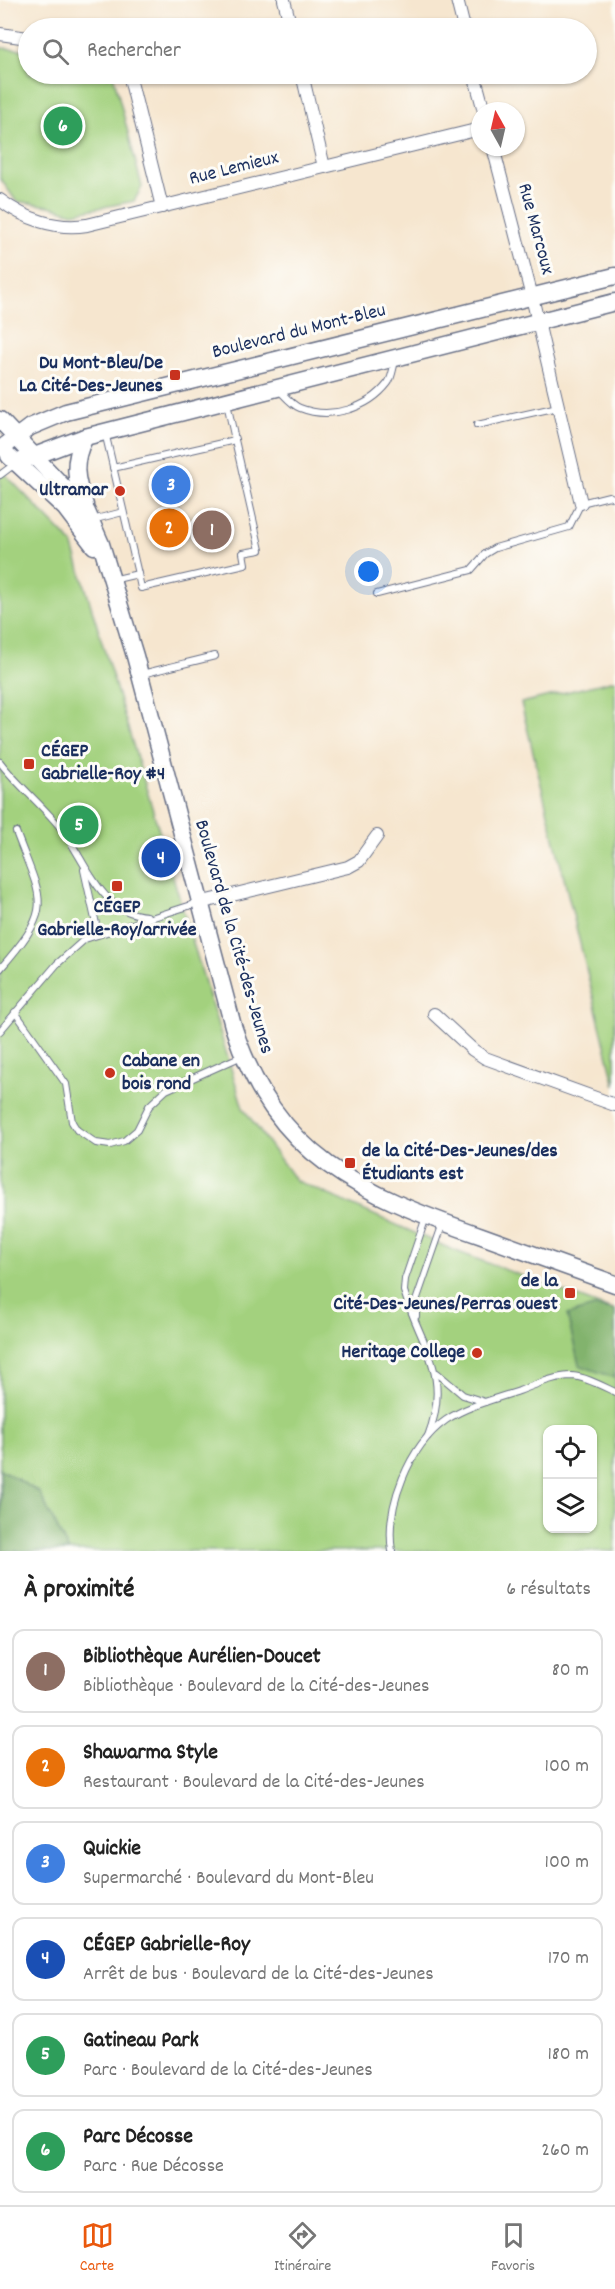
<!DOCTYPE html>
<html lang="fr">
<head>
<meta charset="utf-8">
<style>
  :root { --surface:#fff; --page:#f6f6f6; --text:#222; --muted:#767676; --line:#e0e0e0; --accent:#ea580c }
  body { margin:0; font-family:Dekko,sans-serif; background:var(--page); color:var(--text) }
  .controls { position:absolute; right:18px; bottom:18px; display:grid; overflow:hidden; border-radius:12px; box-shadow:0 2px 4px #0004 }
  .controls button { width:54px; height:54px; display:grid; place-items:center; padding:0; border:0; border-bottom:2px solid var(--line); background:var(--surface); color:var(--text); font:30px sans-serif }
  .compass { position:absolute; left:471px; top:102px; width:54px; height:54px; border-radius:50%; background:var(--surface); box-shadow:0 2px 4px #0004; rotate:352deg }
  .you { position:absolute; left:369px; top:572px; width:21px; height:21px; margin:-15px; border:4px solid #fff; border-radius:50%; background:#1a73e8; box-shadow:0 0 0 9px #1a73e833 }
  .badge { display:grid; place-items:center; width:39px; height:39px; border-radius:50%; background:var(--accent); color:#fff; font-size:20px; font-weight:700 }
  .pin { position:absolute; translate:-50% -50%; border:3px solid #fff; box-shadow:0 2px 6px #0006 }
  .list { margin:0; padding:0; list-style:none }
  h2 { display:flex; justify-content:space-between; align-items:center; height:78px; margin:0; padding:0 24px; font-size:26px }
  h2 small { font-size:20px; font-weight:400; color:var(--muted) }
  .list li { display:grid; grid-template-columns:39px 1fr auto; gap:18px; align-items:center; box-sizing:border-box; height:84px; margin:0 12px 12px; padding:0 12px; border:2px solid var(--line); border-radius:12px }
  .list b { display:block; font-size:22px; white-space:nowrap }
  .list p { margin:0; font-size:20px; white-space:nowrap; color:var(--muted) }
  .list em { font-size:20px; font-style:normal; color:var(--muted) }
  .icon { flex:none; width:33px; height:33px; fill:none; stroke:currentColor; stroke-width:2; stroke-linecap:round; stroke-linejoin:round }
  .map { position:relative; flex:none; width:615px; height:1551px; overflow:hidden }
  .search { position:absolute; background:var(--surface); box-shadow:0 2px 4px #0004; left:18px; right:18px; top:18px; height:66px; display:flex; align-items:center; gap:15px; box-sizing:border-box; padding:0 21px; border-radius:33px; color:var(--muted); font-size:22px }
  .sheet { height:654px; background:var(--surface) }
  nav { display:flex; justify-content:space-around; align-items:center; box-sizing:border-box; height:84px; border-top:2px solid var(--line); background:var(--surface); font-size:16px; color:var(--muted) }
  nav a { display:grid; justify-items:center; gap:3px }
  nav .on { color:var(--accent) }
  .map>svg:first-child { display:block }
  .green { fill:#a3d17e; stroke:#5f806e; stroke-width:1.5; fill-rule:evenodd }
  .forest { fill:#82b36d; stroke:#4e7166; stroke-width:1.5 }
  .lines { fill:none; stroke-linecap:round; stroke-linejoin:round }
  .lane-casing { stroke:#686f86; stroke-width:8 }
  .street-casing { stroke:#686f86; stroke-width:14 }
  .secondary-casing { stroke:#686f86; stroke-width:19 }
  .lane { stroke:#fff; stroke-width:6 }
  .street { stroke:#fff; stroke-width:12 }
  .secondary { stroke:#fff; stroke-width:16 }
  .poi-dot { fill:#c8321e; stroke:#fdfcf7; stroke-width:2 }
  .labels { text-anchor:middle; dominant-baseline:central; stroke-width:6; stroke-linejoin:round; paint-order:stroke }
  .street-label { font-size:20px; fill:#1b2f5e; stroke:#fdfcf7 }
  .poi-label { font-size:20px; font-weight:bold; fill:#1b2f5e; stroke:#fdfcf7; text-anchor:end }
</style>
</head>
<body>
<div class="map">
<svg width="615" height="1551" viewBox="0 0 615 1551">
  <rect width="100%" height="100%" fill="#fdfcf7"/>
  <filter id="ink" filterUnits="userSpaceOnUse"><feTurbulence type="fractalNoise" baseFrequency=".0167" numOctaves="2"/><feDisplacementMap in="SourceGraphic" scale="12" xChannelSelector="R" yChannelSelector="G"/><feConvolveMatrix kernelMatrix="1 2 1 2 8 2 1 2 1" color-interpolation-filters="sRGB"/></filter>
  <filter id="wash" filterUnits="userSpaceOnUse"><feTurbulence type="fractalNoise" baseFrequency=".008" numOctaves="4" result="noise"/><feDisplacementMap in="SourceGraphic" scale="24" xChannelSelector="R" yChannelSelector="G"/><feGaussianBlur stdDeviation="1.35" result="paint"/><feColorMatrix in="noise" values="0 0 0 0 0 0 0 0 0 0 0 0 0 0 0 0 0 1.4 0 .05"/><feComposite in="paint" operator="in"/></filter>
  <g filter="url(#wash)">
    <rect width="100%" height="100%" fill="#f6e6cf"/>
    <!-- green -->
    <g class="green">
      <path d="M0 48 28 50V74H113L142 187 134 201 73 213 49 206 16 201 0 178Z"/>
      <path d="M0 469 72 543 243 1108 295 1180 453 1250 615 1311V1551H0ZM548 1430H592V1528H548Z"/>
      <path d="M615 680V1086L521 703Z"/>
    </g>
    <!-- forest -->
    <g class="forest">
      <path d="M594 1307 615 1310V1378L579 1365 567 1315Z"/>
      <path d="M0 1469 39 1492 69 1551H3Z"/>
    </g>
  </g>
  <g filter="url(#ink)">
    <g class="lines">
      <defs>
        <g id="lane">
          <path d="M279 390C285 396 292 405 300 408 330 420 368 409 388 383 392 378 393 368 395 361"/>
          <path d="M227 403 235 440"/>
          <path d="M477 425 558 407"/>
          <path d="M105 432 138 574 141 588 245 564 243 553 260 550 235 440 113 468"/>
          <path d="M0 475 16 463"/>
          <path d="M92 520 123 512"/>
          <path d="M112 580 138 574"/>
          <path d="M377 594 471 570 485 554 495 548 569 527 581 503 609 496 615 499"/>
          <path d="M142 674 215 656"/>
          <path d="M0 762C19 787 44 806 63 831 87 863 99 912 147 916"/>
          <path d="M84 870 98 933"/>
          <path d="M0 969C55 906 43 904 16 832"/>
          <path d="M15 1012 66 1084 72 1122 77 1130 96 1143 110 1145 124 1141 137 1130 149 1106 166 1090 242 1056"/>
          <path d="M0 1031 57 964 85 939 198 903"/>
          <path d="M426 1217 405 1279 404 1291C421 1347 452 1374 428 1436"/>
          <path d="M416 1316V1301L443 1223"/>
          <path d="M437 1373 463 1395 485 1402"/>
          <path d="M392 1551C385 1507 409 1446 446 1420 467 1406 495 1399 519 1391 535 1385 554 1376 572 1376 586 1377 602 1386 615 1392"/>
        </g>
        <g id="street">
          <path d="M284 0 291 28"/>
          <path d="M457 0 464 28"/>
          <path d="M0 34 28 38"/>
          <path d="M129 74 162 207"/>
          <path d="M302 74 324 167"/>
          <path d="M474 74 484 111"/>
          <path d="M493 147 532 297 581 503"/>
          <path d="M0 200C25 219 56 230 87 225L480 129"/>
          <path d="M199 903 348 867 359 861 377 836"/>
          <path d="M434 1014 473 1050 485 1058 615 1105"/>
        </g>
        <g id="secondary">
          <path d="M0 420 87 512 101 544 135 656 233 1026C275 1157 361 1194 482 1236 526 1252 571 1268 615 1284"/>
          <path d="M2 448 30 427 66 412 615 276"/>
          <path d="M9 456 65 508 94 546"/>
          <path d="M16 463 85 437 615 302"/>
          <path d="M85 505C75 479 72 462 85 437"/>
        </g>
      </defs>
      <!-- lane casing -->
      <use href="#lane" class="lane-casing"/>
      <!-- street casing -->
      <use href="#street" class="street-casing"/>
      <!-- secondary casing -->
      <use href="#secondary" class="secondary-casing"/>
      <!-- lane -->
      <use href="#lane" class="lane"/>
      <!-- street -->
      <use href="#street" class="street"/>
      <!-- secondary -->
      <use href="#secondary" class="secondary"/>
    </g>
  </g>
  <!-- markers -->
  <g class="poi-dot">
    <rect x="169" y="369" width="12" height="12" rx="3"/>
    <circle cx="120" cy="491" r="6"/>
    <rect x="23" y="758" width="12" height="12" rx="3"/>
    <rect x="111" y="880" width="12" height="12" rx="3"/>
    <circle cx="110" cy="1073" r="6"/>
    <rect x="344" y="1157" width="12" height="12" rx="3"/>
    <rect x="564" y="1287" width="12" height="12" rx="3"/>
    <circle cx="477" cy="1353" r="6"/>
  </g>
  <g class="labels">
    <!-- street labels -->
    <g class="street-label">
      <text transform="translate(234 169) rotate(-14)">Rue Lemieux</text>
      <text transform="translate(535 229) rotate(75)">Rue Marcoux</text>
      <text transform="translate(299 332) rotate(-14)">Boulevard du Mont-Bleu</text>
      <text transform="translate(233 937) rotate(74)">Boulevard de la Cité-des-Jeunes</text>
    </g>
    <!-- poi labels -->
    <g class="poi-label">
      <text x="163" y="364">Du Mont-Bleu/De<tspan x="163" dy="23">La Cité-Des-Jeunes</tspan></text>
      <text x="108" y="491">Ultramar</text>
      <text x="41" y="752" text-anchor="start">CÉGEP<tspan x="41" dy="23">Gabrielle-Roy #4</tspan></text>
      <text x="117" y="908" text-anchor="middle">CÉGEP<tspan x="117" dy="23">Gabrielle-Roy/arrivée</tspan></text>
      <text x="122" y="1062" text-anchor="start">Cabane en<tspan x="122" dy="23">bois rond</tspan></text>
      <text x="362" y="1152" text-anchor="start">de la Cité-Des-Jeunes/des<tspan x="362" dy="23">Étudiants est</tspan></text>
      <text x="558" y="1282">de la<tspan x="558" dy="23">Cité-Des-Jeunes/Perras ouest</tspan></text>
      <text x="465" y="1353">Heritage College</text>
    </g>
  </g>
</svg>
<div class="controls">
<button><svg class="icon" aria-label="locate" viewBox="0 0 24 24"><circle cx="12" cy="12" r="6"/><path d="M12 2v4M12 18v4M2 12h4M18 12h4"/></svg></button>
<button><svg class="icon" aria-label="layers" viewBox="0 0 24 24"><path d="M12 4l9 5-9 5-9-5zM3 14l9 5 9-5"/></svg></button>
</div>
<svg class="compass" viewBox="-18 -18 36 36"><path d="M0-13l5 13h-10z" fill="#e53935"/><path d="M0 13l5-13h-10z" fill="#767676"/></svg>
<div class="you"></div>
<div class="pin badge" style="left:212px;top:530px;background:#8d6e63">1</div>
<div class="pin badge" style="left:169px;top:528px;background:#e8710a">2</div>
<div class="pin badge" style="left:171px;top:485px;background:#3f7fe0">3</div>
<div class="pin badge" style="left:161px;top:858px;background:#1a4fb4">4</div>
<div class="pin badge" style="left:79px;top:825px;background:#2e9e5b">5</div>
<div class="pin badge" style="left:63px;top:126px;background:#2e9e5b">6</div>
<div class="search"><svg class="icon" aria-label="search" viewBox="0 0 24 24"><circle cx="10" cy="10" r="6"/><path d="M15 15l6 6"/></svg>Rechercher</div>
</div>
<section class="sheet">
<h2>À proximité<small>6 résultats</small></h2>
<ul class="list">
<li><span class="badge" style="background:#8d6e63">1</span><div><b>Bibliothèque Aurélien-Doucet</b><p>Bibliothèque · Boulevard de la Cité-des-Jeunes</p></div><em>80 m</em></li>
<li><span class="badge" style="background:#e8710a">2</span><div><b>Shawarma Style</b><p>Restaurant · Boulevard de la Cité-des-Jeunes</p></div><em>100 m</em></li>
<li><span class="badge" style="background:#3f7fe0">3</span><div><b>Quickie</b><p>Supermarché · Boulevard du Mont-Bleu</p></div><em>100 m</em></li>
<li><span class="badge" style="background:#1a4fb4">4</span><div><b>CÉGEP Gabrielle-Roy</b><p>Arrêt de bus · Boulevard de la Cité-des-Jeunes</p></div><em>170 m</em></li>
<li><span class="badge" style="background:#2e9e5b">5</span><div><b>Gatineau Park</b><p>Parc · Boulevard de la Cité-des-Jeunes</p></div><em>180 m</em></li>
<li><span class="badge" style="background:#2e9e5b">6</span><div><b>Parc Décosse</b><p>Parc · Rue Décosse</p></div><em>260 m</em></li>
</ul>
</section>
<nav>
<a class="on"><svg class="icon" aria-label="map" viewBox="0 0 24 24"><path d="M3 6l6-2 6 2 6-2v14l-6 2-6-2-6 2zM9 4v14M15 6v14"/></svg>Carte</a>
<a><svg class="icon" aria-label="directions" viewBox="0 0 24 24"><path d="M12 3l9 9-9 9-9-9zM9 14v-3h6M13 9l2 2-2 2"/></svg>Itinéraire</a>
<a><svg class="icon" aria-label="saved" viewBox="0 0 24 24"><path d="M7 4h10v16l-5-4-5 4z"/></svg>Favoris</a>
</nav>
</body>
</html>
